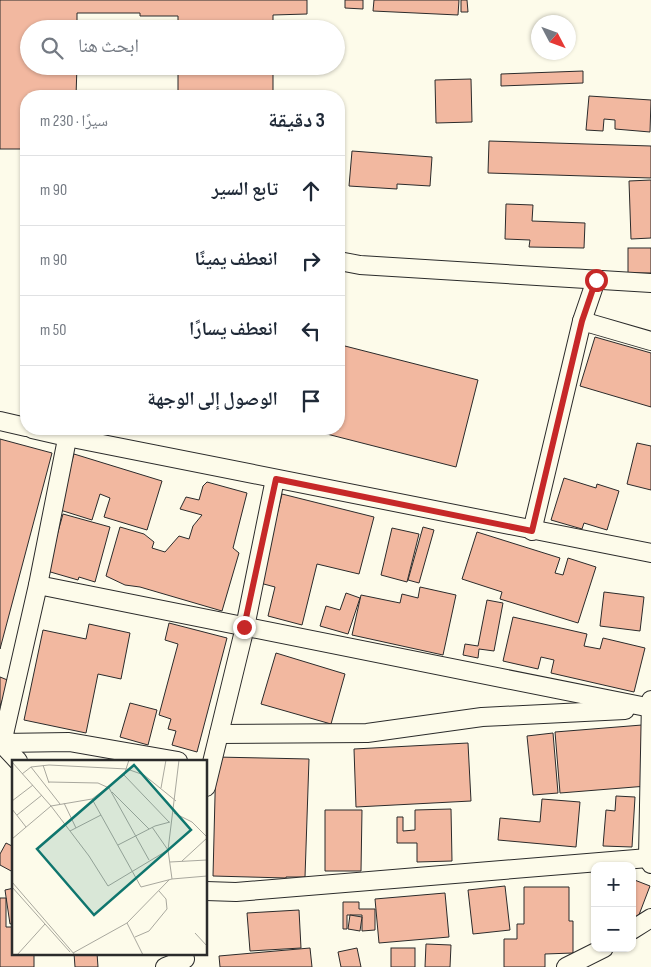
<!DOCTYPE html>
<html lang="ar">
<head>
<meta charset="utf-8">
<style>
  :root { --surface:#fff; --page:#f2f2f3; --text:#1f2937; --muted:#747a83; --line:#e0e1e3 }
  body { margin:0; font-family:"Sofia Sans Condensed","Noto Naskh Arabic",sans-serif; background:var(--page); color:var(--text); direction:rtl }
  .controls { position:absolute; right:15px; bottom:15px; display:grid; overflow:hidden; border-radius:10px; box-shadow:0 1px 4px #0004 }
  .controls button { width:45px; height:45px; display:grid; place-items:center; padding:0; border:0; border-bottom:1px solid var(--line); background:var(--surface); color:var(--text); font:25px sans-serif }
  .compass { position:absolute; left:531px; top:15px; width:45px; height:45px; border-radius:50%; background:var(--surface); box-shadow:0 1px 4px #0004; rotate:131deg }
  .stop { position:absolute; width:15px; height:15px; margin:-11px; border:4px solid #c62828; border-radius:50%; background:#fff }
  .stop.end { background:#c62828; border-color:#fff; box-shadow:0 1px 5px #0008 }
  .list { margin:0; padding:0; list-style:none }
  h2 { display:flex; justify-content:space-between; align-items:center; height:65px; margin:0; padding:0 20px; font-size:21px }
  h2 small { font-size:16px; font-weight:400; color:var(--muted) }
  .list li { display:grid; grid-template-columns:32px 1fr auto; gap:15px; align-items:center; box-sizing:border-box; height:70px; padding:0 20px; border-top:1px solid var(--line) }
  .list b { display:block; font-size:19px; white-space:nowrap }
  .list em { font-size:16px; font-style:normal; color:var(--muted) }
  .icon { flex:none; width:28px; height:28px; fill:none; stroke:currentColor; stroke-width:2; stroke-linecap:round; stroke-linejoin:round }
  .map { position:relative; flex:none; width:651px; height:967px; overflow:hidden; direction:ltr }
  .search { position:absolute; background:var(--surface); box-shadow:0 1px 4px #0004; left:20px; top:20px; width:325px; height:55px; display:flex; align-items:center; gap:12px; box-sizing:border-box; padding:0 18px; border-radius:28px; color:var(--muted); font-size:19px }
  .panel { position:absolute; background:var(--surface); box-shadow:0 1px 4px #0004; left:20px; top:90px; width:325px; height:345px; border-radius:20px; direction:rtl }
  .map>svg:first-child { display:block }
  .building { fill:#f2b8a0; stroke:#2b2b2b }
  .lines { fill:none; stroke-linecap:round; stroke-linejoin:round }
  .street-casing { stroke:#2b2b2b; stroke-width:20 }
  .street { stroke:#fdfbea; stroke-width:18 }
  .route { stroke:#c62828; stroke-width:6 }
  .inset-road { fill:none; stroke:#a9a89e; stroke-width:1 }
  .view { fill:#0f766e; fill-opacity:0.15; stroke:#0f766e; stroke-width:2.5 }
  .inset-edge { fill:none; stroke:#2b2b2b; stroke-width:2.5 }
</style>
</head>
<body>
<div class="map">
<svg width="651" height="967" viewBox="0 0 651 967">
  <rect width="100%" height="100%" fill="#fdfbea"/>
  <!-- building -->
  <g class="building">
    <path d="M0 0H307V14L273 15V29H178V16H140V13H77V29H29V66H77L76 96H26V149H0Z"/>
    <path d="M345 0H363V9L345 8Z"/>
    <path d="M374 0H459L458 15 373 11Z"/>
    <path d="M461 0H467L468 12H461Z"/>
    <rect x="178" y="66" width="95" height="30"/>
    <path d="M583 71V83L501 86V74Z"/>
    <path d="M471 79 472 122 436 123 435 80Z"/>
    <path d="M589 96 651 100 650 132 615 129V120L604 119 603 131 586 130Z"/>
    <path d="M489 141 651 146V178L488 173Z"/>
    <path d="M352 151 432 157 430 186 397 184V189L349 186Z"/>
    <path d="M339 166H344L341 194H339Z"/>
    <path d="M651 180V238L631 239 629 181Z"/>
    <path d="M506 204 533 205 532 221 585 223 584 248 529 247 530 240 505 239Z"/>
    <rect x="628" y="248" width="23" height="25"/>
    <path d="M595 337 651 353V407L580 386Z"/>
    <path d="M341 345 478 380 456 467 319 432V429H339V354Z"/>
    <path d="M0 439 52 453 0 649Z"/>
    <path d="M637 443 651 446V490L627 484Z"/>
    <path d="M74 454 162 481 147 530 104 517 110 498 100 494 92 520 57 509Z"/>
    <path d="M564 478 596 488 597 484 619 491 607 530 584 523 582 529 551 520Z"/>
    <path d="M207 482 247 493 233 548 239 553 222 611 140 587 125 585 106 576 120 527 144 534 154 542 152 548 165 552 179 536 189 539 193 526 202 515 180 509 186 497 199 500 203 486Z"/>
    <path d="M282 494 374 517 359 574 317 564 302 625 268 616 275 587 260 583Z"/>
    <path d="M63 514 110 527 95 582 79 577 78 580 47 571Z"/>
    <path d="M423 527 434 530 419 583 408 580Z"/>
    <path d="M392 528 419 534 407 582 381 575Z"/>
    <path d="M477 532 560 558 555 573 563 575 568 558 596 567 578 623 500 599 502 592 462 579Z"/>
    <path d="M420 587 456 595 443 655 352 635 361 595 400 603 402 594 418 598Z"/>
    <path d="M604 592 644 597 640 631 600 626Z"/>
    <path d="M346 593 360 598 348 634 320 626 326 606 340 610Z"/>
    <path d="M487 600 503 603 494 651 479 649 478 658 463 655 465 644 478 646Z"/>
    <path d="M513 617 587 634 584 646 600 649 603 638 645 648 634 692 551 673 554 660 541 657 538 669 503 661Z"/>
    <path d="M169 623 227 638 197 752 172 745 176 731 168 729 171 719 159 715 178 644 165 640Z"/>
    <path d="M89 624 130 633 121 679 98 674 86 733 24 720 43 630 86 639Z"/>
    <path d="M276 653 345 674 331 724 261 704Z"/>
    <path d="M0 677 10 681 0 706Z"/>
    <path d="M130 703 157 710 148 745 120 737Z"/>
    <path d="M642 725 647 786 560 793 555 732Z"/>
    <path d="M553 733 558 793 533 795 527 736Z"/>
    <path d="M468 743 471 801 356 807 354 749Z"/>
    <path d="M216 757 309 759 305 877H286V878L213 876Z"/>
    <path d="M616 796 635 797 632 847 603 846 606 810 615 811Z"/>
    <path d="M542 799 580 802 576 847 498 840 500 818 540 822Z"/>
    <path d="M451 809 452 861 417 862V843H397V817H403V831L415 830V810Z"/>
    <path d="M325 810H362L361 871H325Z"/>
    <path d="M6 843 14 847 13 872 0 865V854Z"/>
    <path d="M632 879 650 886 637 920 632 918Z"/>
    <path d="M505 886 510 930 473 934 468 890Z"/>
    <path d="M524 887H569V921H573V953L545 954V967H504V939H517V924H524Z"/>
    <path d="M14 888V923L10 924 5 890Z"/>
    <path d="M445 893 449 937 379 943 375 899Z"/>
    <path d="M0 898H6V927H14V953H34V967H0Z"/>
    <path d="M343 902H359V909H375V930L362 931V915H347V929H343Z"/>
    <path d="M299 910 301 948 250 951 247 913Z"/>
    <path d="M350 915 362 917 360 931 348 929Z"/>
    <path d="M426 944 451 945 450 967H425Z"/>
    <path d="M310 948 312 967H220L219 956Z"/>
    <path d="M357 948 361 967H341L338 952Z"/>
    <rect x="391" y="948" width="24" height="19"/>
    <path d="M74 953H97L98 967H75Z"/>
  </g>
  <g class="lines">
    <defs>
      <g id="street">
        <path d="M339 261 360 265 651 283"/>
        <path d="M582 321 651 341"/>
        <path d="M0 421 26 427"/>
        <path d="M32 429 67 437 651 553"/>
        <path d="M69 429 38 585 2 743 69 742 178 761"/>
        <path d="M532 531 582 321 596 280"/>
        <path d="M38 585 651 708"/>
        <path d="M651 700 648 858 651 864"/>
        <path d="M219 734 367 733 482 717 625 710"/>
        <path d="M0 742 18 761"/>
        <path d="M206 787 245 627 275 479"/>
        <path d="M206 891 236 892 648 858"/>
        <path d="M632 930 651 918"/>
        <path d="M165 967 185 959"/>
        <path d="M566 967 604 948"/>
      </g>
    </defs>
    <!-- street casing -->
    <use href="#street" class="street-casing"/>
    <!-- street -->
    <use href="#street" class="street"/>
  </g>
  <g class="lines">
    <!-- route -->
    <path class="route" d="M244 627 276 479 532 531 582 321 596 280"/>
  </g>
  <!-- overview -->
  <g transform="translate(12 760)">
    <rect width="195" height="195" fill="#fdfbea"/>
    <path class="inset-road" d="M0 2 39 46 80 39 112 15 117 0M31 5 37 23M19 7 48 44M10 14 19 7 37 5 115 9 132 15 164 41M112 15 157 62M37 22 86 23 97 28 137 100M149 28 154 0M100 32 137 69M80 39 129 127 160 119 195 116M0 41 21 25M52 43 64 68M0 49 14 67M162 53 180 62 195 77M5 55 30 35M58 71 89 55M0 79 39 46 77 96 96 126 156 90 140 67M106 85 143 66 158 62M170 101 195 78M158 102 195 100M160 119 156 90 167 0M0 122 63 195M0 127 58 192M115 163 131 195M183 173 195 186M123 177 137 171 155 149 154 139 147 131M61 193 115 163 157 120M5 195 33 164"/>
    <path class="view" d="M122 5 179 70 82 155 25 89Z"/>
    <rect width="195" height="195" class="inset-edge"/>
  </g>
</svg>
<div class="controls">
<button>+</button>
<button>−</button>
</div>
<svg class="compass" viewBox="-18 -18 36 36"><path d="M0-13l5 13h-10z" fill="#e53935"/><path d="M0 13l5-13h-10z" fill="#747a83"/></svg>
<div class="stop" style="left:596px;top:280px"></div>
<div class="stop end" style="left:244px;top:627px"></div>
<div class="search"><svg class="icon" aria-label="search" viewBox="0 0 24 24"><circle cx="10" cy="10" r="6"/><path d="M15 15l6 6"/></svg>ابحث هنا</div>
<section class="panel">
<h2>3 دقيقة<small>سيرًا · 230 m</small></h2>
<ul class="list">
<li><svg class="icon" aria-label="ahead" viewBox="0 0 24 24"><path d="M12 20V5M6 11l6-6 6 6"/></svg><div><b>تابع السير</b></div><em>90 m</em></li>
<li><svg class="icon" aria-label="right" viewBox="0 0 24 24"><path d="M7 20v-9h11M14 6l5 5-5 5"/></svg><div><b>انعطف يمينًا</b></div><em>90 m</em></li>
<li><svg class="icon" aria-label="left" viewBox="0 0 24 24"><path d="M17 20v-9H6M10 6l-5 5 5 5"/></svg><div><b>انعطف يسارًا</b></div><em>50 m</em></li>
<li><svg class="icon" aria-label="arrive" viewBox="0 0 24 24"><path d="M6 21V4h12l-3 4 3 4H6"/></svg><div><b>الوصول إلى الوجهة</b></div></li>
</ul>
</section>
</div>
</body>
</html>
